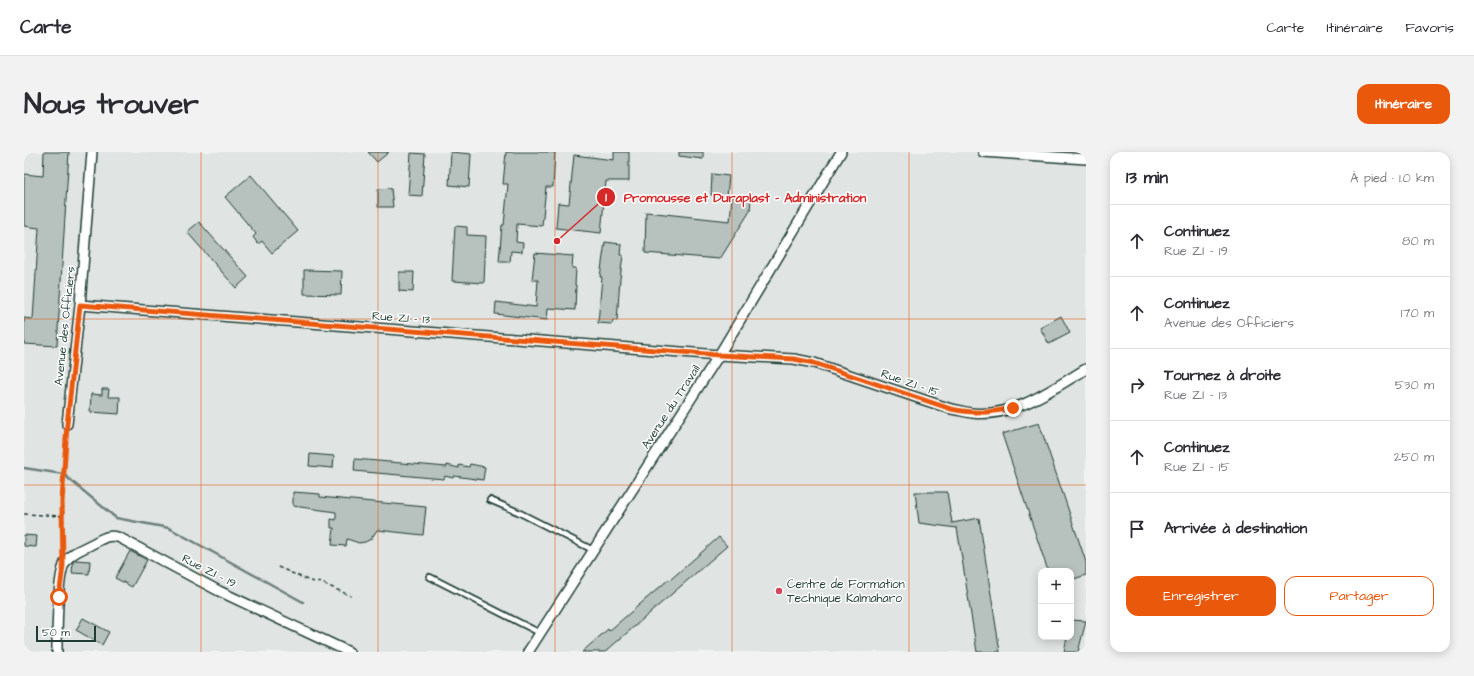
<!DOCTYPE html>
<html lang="fr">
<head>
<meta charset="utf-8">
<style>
  :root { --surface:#fff; --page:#f2f2f3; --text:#2b2b33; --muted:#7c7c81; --line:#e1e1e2; --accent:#ea580c }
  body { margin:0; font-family:"Architects Daughter",sans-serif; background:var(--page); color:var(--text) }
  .controls { position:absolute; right:12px; bottom:12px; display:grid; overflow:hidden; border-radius:8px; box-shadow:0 2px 10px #0003 }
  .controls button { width:36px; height:36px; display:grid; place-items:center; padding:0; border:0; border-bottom:1px solid var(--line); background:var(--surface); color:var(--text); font:20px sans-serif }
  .scale { position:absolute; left:12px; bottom:10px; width:60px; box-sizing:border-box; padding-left:4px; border:2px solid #1f3d34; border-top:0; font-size:11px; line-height:14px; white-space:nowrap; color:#1f3d34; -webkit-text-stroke:3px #fff; paint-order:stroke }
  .stop { position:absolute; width:12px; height:12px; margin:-9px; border:3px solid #ea580c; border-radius:50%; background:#fff }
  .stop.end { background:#ea580c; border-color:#fff; box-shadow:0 1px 4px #0008 }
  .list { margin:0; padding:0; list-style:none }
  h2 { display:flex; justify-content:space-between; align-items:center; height:52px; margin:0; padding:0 16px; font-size:17px }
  h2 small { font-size:13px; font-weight:400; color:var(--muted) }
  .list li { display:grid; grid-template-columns:26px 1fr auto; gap:12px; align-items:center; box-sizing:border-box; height:72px; padding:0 16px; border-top:1px solid var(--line) }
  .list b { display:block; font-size:15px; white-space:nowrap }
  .list p { margin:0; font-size:13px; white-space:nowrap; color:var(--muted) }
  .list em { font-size:13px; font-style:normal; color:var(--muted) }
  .actions { display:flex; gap:8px; padding:12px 16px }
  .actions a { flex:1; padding:9px 0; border:1px solid var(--accent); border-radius:12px; text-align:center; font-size:14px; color:var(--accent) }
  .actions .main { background:var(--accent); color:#fff }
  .icon { flex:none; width:22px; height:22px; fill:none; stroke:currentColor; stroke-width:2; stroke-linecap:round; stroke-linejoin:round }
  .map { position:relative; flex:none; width:1062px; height:500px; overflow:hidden; border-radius:12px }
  header { display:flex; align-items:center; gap:24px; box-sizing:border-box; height:56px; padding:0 20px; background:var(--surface); border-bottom:1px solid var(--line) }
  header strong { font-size:19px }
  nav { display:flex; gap:22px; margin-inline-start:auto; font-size:14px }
  .intro { display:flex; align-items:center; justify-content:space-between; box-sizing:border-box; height:96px; padding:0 24px }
  h1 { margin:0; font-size:28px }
  .button { padding:10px 18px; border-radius:12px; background:var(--accent); color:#fff; font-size:14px; font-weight:700 }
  main { display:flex; gap:24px; padding:0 24px }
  aside { flex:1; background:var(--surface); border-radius:12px; box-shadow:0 2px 10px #0003 }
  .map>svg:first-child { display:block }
  .built { fill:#e0e4e3; fill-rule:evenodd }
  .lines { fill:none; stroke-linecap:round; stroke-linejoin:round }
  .stream { stroke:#6d807b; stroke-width:2.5 }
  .building { fill:#b7c1bd; stroke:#1f3d34 }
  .lane-casing { stroke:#1f3d34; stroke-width:8 }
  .street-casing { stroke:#1f3d34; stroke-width:12 }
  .path { stroke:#1f3d34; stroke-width:1.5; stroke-dasharray:4 3; stroke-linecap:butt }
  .lane { stroke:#fff; stroke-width:4.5 }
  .street { stroke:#fff; stroke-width:9 }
  .route { stroke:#ea580c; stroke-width:5 }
  .grid { fill:none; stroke:#e8590c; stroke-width:1; stroke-opacity:0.55 }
  .poi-dot { fill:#d1495b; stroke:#fff; stroke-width:1.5 }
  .labels { text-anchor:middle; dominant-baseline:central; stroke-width:3; stroke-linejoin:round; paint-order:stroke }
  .street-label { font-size:12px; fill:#1f3d34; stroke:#fff }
  .poi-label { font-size:12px; fill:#1f3d34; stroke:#fff; text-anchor:start }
  .leader { fill:none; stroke:#d62828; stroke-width:1.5 }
  .callout-dot { fill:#d62828; stroke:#fff; stroke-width:1.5 }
  .mark-label { font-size:12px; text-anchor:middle; font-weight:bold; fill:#fff }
  .callout-label { font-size:13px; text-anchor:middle; font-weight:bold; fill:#d62828; stroke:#fff; stroke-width:3; stroke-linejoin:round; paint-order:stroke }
</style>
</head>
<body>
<header>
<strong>Carte</strong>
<nav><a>Carte</a><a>Itinéraire</a><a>Favoris</a></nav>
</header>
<div class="intro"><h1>Nous trouver</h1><a class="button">Itinéraire</a></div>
<main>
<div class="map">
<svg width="1062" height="500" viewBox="0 0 1062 500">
  <rect width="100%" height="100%" fill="#f2f3f3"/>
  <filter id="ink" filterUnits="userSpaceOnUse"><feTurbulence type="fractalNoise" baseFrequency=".025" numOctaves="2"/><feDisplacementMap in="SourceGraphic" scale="8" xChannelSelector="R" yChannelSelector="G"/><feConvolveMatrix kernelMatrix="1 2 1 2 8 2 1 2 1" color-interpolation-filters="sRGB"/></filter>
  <g filter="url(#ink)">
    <!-- built -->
    <path class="built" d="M0 0H1062V500H0ZM1017 419H1047V485H1017Z"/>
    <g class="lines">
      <!-- stream -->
      <path class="stream" d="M0 316 39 322 92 366 145 376 279 450"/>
    </g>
    <!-- building -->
    <g class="building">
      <path d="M20 0H45L33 194 0 192V166L9 167 15 76 0 74V22L19 24Z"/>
      <path d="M344 0H365L353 10Z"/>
      <path d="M427 0 447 2 445 35 425 33Z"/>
      <path d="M482 0H531L529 35H522L518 74 493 72 492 90 499 91 498 100 487 99 486 110H475L478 73H480L484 32H479Z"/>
      <path d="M590 0H605V29H582L577 81 532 76 534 51 545 52 550 3 590 8Z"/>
      <path d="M655 0H679V7L655 4Z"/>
      <path d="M387 1 401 2 398 44 384 43Z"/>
      <path d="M688 22 705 24 703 45 687 43Z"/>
      <path d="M227 23 274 79 248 101 238 89 234 92 229 85 232 82 201 45Z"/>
      <path d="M367 36 369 55H354V37Z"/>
      <path d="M708 44 727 46 726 59 696 107 621 101 622 60 706 69Z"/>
      <path d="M175 70 224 125 212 136 163 80Z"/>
      <path d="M431 74 443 75V83L462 84 460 131 428 129Z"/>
      <path d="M581 90 597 92 596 103H599L596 127 593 169 589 168 588 172 574 171 578 125H576Z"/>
      <path d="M511 101 549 104 548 116H552L551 133H552L551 158 524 156 523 168 471 162 472 150 512 155 514 128H508Z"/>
      <path d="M280 118 318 119 317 143 280 142Z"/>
      <path d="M375 120H390L389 140 375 139Z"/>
      <path d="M1037 164 1046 181 1025 192 1016 176Z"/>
      <path d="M78 237H85L84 245H96L95 262 66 260 67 242 78 243Z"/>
      <path d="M1015 271 1062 410V423L1047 428V419H1024L978 282Z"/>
      <path d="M286 302 310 304 309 316 285 314Z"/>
      <path d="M331 307 423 315V313L435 316V313L445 315 446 312 461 315 459 328 430 324 429 326 421 324 420 327 330 319Z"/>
      <path d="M269 340 296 342V345L402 355 399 383 353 378 347 387 341 390 335 391 323 387 322 394 308 393 310 376H307V367L312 368V360L269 354Z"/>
      <path d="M891 340H923L928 371 955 366 976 500H953L933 376 895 371Z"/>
      <path d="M0 383 13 384 12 395 0 394Z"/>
      <path d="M695 385 703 394 581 500H558L584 477 585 479 645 427 646 428Z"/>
      <path d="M106 399 123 408 108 435 91 426Z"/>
      <path d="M51 408 66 409 65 422 48 421 49 410Z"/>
      <path d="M59 466 85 480 78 493 52 478Z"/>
      <path d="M1047 468 1062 469 1054 500H1040L1043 485H1047Z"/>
    </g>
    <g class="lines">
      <defs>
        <g id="lane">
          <path d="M466 348 494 360 569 398"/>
          <path d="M406 425 516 481"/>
        </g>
        <g id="street">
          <path d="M959 0 1062 7"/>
          <path d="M56 153 695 203 770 207 790 211 927 257C934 258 941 260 948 261 990 266 1028 237 1062 217"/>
          <path d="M43 272 56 153 68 0"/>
          <path d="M33 500C33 483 33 420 42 409 48 400 59 397 68 392 78 387 85 381 96 386L195 439 325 500"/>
          <path d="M504 500 695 203 817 0"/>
        </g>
      </defs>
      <!-- lane casing -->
      <use href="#lane" class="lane-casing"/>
      <!-- street casing -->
      <use href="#street" class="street-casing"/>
      <!-- path -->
      <g class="path">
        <path d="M0 362 38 364"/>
        <path d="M39 400 38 350 42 280"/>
        <path d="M254 415 286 429 298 431 327 444"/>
      </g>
      <!-- lane -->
      <use href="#lane" class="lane"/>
      <!-- street -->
      <use href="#street" class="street"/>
    </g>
  </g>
  <g class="lines" filter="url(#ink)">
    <!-- route -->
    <path class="route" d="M35 445 39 414 38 350 43 272 56 153 695 203 770 207 790 211 927 257C953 262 963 261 989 256"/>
  </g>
  <!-- grid -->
  <path class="grid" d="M177 0V500M354 0V500M531 0V500M708 0V500M885 0V500M0 167H1062M0 333H1062"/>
  <!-- markers -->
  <circle class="poi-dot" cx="755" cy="439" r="4"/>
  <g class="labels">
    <!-- street labels -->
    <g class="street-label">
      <text transform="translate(377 166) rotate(4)">Rue ZI - 13</text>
      <text transform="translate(41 174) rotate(-84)">Avenue des Officiers</text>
      <text transform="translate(886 231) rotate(19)">Rue ZI - 15</text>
      <text transform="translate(647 255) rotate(-57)">Avenue du Travail</text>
      <text transform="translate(185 419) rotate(27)">Rue ZI - 19</text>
    </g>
    <!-- poi labels -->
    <g class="poi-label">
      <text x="763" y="432">Centre de Formation<tspan x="763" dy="14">Technique Kalmaharo</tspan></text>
    </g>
  </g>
  <!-- callouts -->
  <path class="leader" d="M533 89L582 45"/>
  <g class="callout-dot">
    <circle cx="533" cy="89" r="4"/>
    <circle cx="582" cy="45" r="10"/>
  </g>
  <g class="mark-label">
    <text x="582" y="49">1</text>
  </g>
  <g class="callout-label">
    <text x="721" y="50">Promousse et Duraplast - Administration</text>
  </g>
</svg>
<div class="controls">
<button>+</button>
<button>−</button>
</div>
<div class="scale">50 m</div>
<div class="stop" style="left:35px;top:445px"></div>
<div class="stop end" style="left:989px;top:256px"></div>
</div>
<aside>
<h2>13 min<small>À pied · 1.0 km</small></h2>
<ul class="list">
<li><svg class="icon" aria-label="ahead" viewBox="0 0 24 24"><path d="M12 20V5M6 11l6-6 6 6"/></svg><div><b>Continuez</b><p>Rue ZI - 19</p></div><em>80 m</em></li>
<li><svg class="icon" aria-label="ahead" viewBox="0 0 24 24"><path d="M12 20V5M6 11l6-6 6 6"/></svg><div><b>Continuez</b><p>Avenue des Officiers</p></div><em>170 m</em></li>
<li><svg class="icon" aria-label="right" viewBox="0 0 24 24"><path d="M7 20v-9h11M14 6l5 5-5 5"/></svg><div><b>Tournez à droite</b><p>Rue ZI - 13</p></div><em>530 m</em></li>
<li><svg class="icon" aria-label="ahead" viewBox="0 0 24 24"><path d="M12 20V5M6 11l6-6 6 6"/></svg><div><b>Continuez</b><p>Rue ZI - 15</p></div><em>250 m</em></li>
<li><svg class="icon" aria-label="arrive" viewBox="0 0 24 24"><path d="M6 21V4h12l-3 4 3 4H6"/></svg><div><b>Arrivée à destination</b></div></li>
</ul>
<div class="actions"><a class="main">Enregistrer</a><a>Partager</a></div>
</aside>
</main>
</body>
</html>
